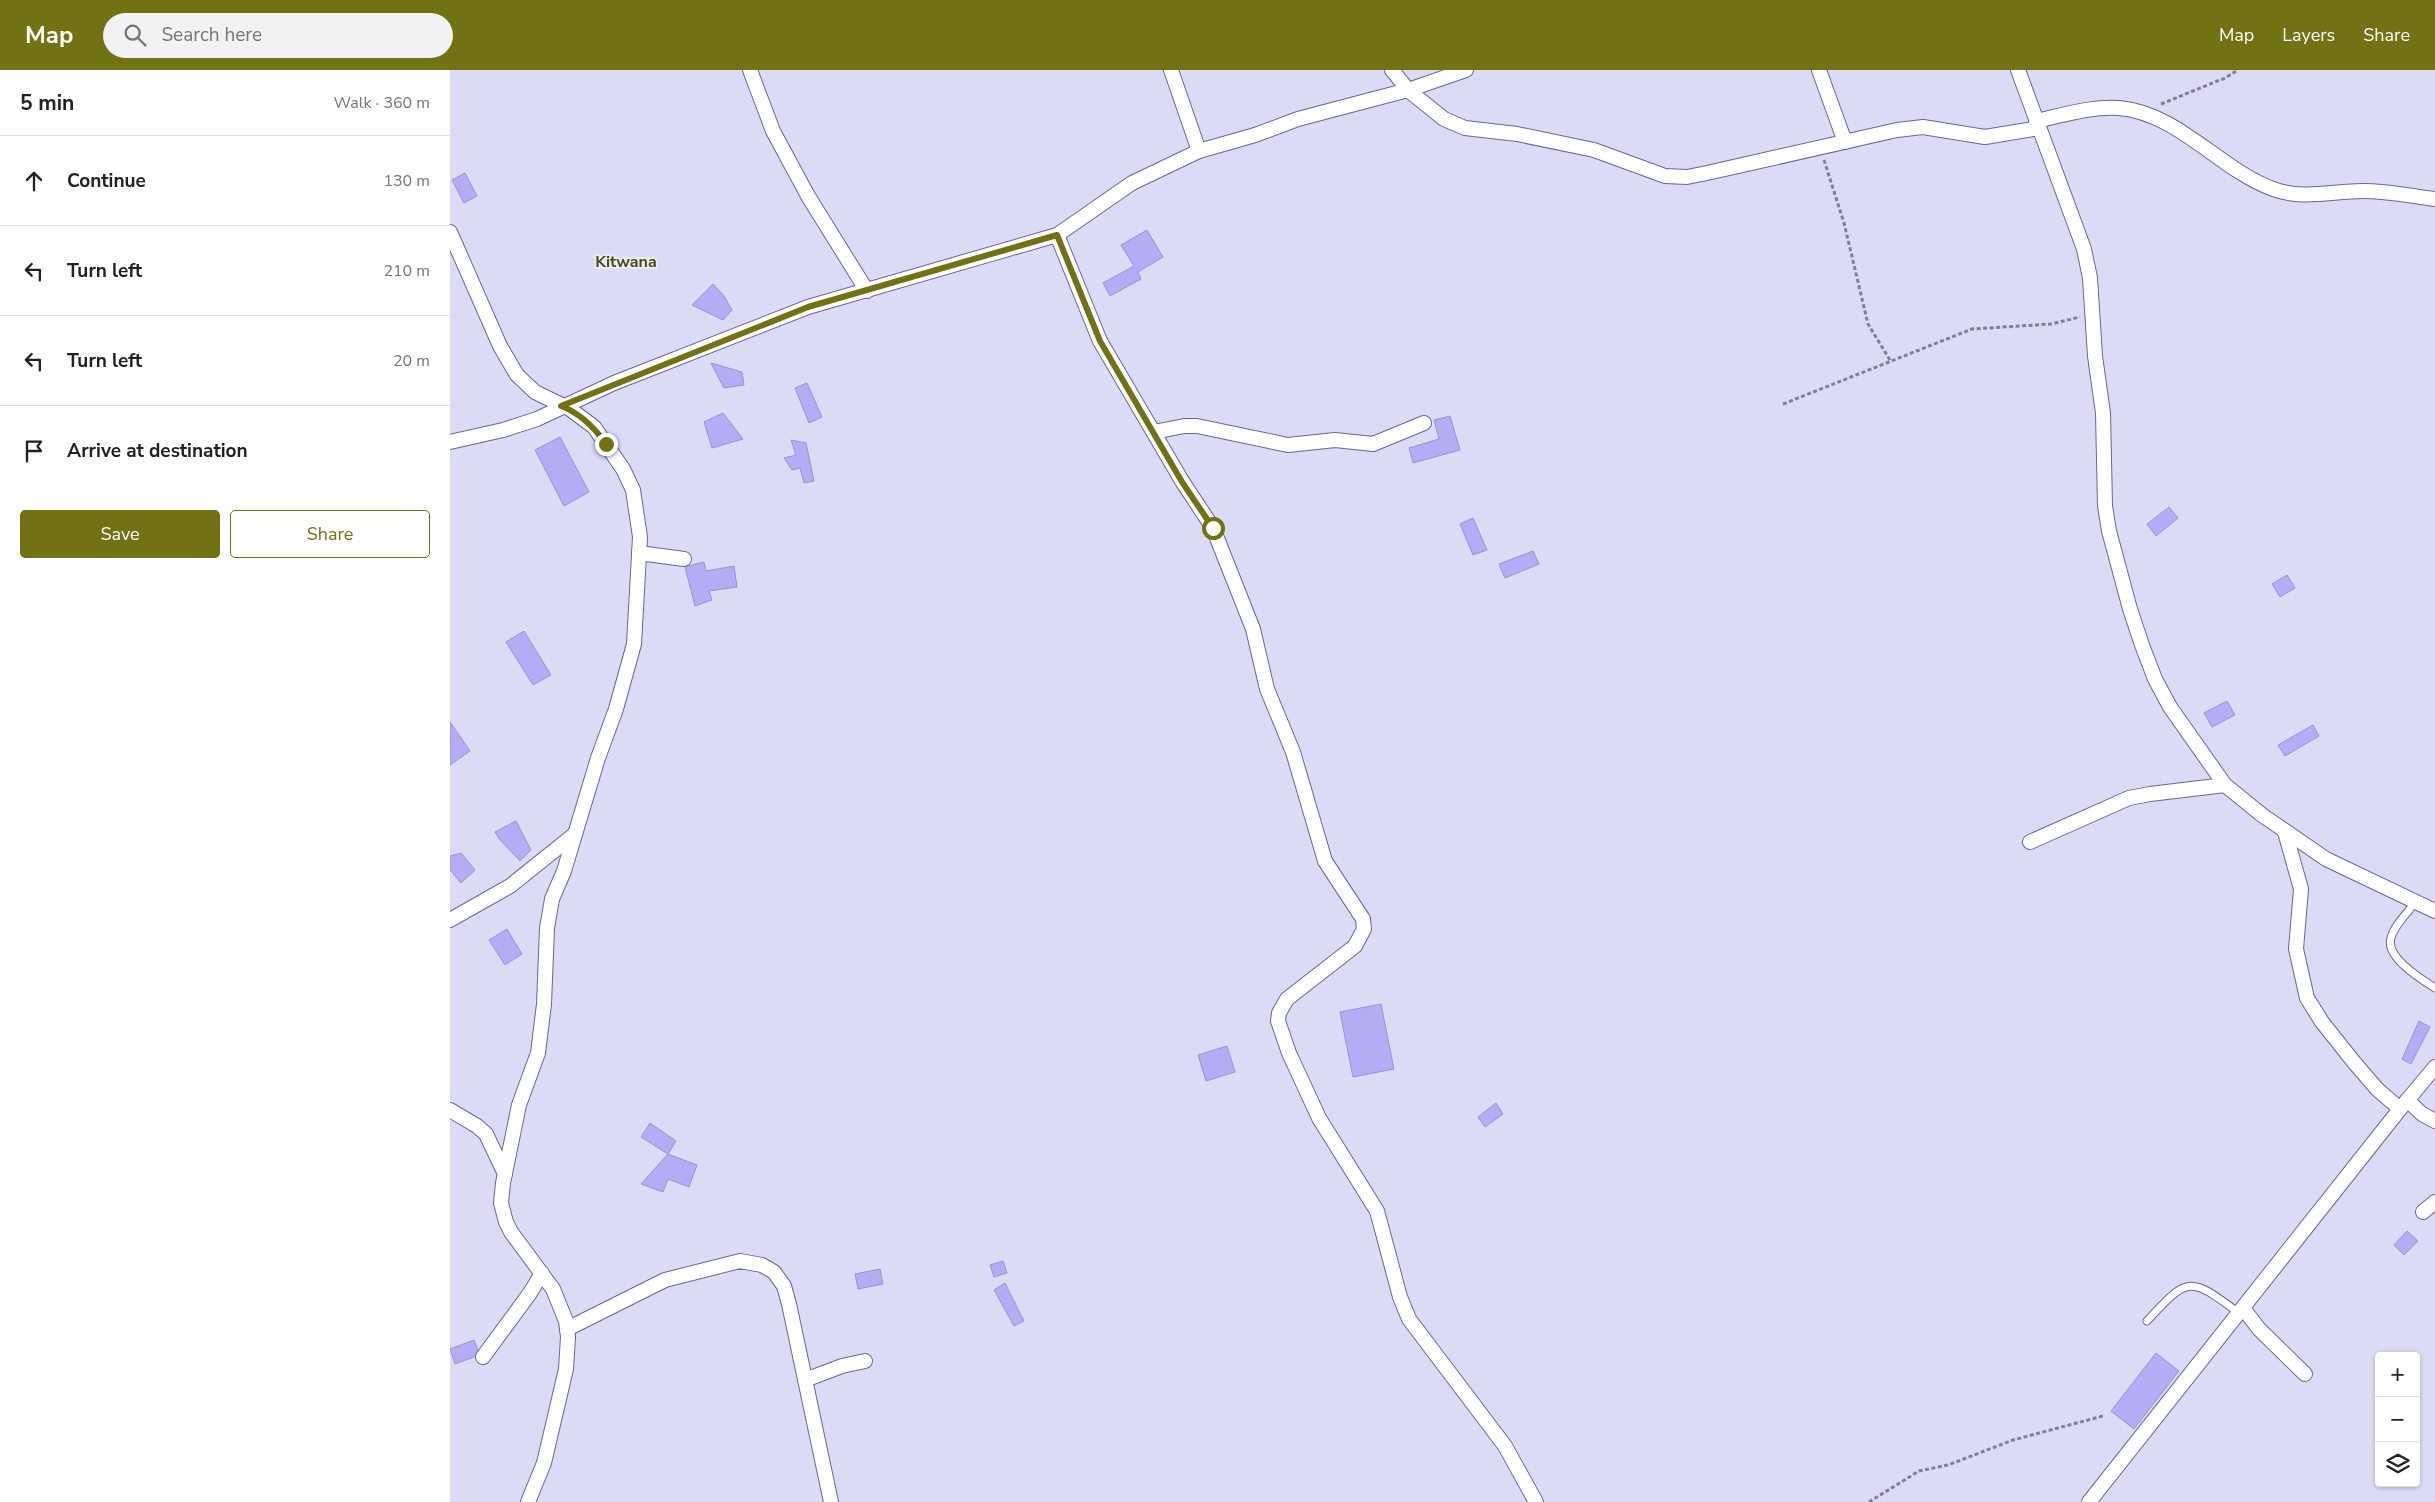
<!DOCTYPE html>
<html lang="en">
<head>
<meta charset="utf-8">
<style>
  :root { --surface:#fff; --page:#f2f2f2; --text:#202124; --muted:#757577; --line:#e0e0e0; --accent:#727114 }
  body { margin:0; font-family:"Nunito Sans",sans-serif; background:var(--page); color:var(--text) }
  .controls { position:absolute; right:15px; bottom:15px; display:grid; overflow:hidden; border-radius:5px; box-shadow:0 1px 4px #0004 }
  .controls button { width:45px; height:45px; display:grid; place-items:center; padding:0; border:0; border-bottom:1px solid var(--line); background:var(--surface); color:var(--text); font:25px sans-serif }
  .stop { position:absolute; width:15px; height:15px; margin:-11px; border:4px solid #727114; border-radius:50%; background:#fff }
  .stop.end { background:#727114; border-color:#fff; box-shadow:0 1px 5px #0008 }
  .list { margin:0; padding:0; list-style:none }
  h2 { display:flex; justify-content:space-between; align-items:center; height:65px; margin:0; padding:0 20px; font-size:21px }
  h2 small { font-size:16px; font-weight:400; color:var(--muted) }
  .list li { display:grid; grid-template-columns:32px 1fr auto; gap:15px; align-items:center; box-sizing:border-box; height:90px; padding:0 20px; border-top:1px solid var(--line) }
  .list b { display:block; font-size:19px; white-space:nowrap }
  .list em { font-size:16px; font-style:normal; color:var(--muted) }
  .actions { display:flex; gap:10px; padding:15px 20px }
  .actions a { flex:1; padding:11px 0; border:1px solid var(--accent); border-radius:5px; text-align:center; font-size:18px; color:var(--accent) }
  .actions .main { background:var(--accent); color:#fff }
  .icon { flex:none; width:28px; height:28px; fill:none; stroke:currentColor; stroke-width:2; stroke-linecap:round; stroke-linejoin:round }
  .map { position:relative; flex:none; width:1985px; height:1432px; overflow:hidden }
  header { display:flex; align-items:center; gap:30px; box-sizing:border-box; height:70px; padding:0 25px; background:var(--accent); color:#fff }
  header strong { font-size:24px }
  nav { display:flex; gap:28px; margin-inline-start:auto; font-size:18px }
  .search { width:350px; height:45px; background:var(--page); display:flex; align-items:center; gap:12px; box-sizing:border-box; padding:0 18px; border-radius:28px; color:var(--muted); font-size:19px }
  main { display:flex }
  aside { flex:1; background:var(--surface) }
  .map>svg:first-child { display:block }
  .building { fill:#b4acf4; stroke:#9a93d4 }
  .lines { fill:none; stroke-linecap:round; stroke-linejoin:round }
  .lane-casing { stroke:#6b63a0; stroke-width:9 }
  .street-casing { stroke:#6b63a0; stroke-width:16 }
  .path { stroke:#817f99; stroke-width:3; stroke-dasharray:4 2.5; stroke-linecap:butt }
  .lane { stroke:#fff; stroke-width:7 }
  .street { stroke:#fff; stroke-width:14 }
  .route { stroke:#727114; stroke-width:6 }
  .labels { text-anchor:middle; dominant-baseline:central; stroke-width:4; stroke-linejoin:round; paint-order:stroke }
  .quarter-label { font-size:16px; font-weight:bold; fill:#4a4909; stroke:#eaeaf8 }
</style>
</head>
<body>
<header>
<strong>Map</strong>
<div class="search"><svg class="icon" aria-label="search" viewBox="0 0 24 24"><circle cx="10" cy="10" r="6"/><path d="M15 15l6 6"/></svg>Search here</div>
<nav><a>Map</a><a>Layers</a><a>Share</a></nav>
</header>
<main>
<aside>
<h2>5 min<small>Walk · 360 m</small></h2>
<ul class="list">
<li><svg class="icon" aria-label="ahead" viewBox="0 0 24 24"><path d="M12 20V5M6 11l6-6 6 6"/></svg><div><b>Continue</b></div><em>130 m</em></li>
<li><svg class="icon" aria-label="left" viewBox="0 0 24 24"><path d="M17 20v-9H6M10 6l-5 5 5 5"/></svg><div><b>Turn left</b></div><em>210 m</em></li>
<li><svg class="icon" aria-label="left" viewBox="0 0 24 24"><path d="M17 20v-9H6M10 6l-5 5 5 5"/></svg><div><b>Turn left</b></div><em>20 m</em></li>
<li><svg class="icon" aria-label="arrive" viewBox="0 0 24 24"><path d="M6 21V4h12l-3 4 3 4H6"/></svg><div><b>Arrive at destination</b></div></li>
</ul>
<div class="actions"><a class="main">Save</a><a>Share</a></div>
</aside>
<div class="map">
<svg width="1985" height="1432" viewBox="0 0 1985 1432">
  <rect width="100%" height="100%" fill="#dcdbf6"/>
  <!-- building -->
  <g class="building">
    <path d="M15 103 27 126 14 133 2 110Z"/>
    <path d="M697 160 713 187 688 202 691 209 660 226 653 213 684 196 671 175Z"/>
    <path d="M263 214 274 226 282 240 273 250 242 235Z"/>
    <path d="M261 293 292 302 294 315 274 318Z"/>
    <path d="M357 313 372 347 359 353 345 318Z"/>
    <path d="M273 343 293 369 262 378 254 352Z"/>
    <path d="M1000 346 1010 380 963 393 959 378 989 369 984 350Z"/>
    <path d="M110 367 139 422 114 436 85 380Z"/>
    <path d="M341 370 356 373 364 411 354 413 350 398 342 400 334 388 346 385Z"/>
    <path d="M1719 437 1728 448 1706 466 1697 454Z"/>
    <path d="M1023 448 1037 480 1023 485 1010 454Z"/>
    <path d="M1083 481 1089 494 1055 508 1049 494Z"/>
    <path d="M254 492 256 501 284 496 287 517 259 521 262 530 245 536 235 497Z"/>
    <path d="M1837 505 1845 518 1830 527 1822 514Z"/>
    <path d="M74 561 101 605 83 615 56 572Z"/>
    <path d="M1777 631 1785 645 1762 657 1754 643Z"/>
    <path d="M0 652 20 681 0 695Z"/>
    <path d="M1863 655 1869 666 1835 686 1828 675Z"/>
    <path d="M66 751 81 780 70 791 50 770 45 762Z"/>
    <path d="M11 783 25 800 11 813 0 800V786Z"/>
    <path d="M57 859 72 884 55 895 39 870Z"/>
    <path d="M931 934 944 999 903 1007 890 942Z"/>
    <path d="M1969 951 1980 957 1961 994 1952 989Z"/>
    <path d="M777 976 785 1002 756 1011 748 985Z"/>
    <path d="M1046 1033 1053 1044 1035 1057 1028 1047Z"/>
    <path d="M200 1053 226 1071 218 1084 191 1067Z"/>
    <path d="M218 1084 247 1095 239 1117 218 1109 213 1122 191 1114Z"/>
    <path d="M1957 1161 1968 1171 1954 1185 1944 1175Z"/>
    <path d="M553 1191 557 1203 544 1207 540 1195Z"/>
    <path d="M430 1199 433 1214 408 1219 405 1204Z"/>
    <path d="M555 1213 574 1251 564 1256 544 1220Z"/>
    <path d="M24 1270 28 1280 24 1287 5 1294 0 1279Z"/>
    <path d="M1706 1283 1729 1301 1684 1359 1661 1341Z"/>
  </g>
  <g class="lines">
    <defs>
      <g id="lane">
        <path d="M1965 832C1958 843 1944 855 1941 868 1935 887 1971 909 1985 918"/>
        <path d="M1697 1251C1739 1205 1740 1207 1789 1243"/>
      </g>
      <g id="street">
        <path d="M300 0 323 61 358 126 417 221"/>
        <path d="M721 0 749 81"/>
        <path d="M942 0 958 20 994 49 1015 58 1067 64 1144 80 1215 106 1237 107 1257 103 1447 60 1473 57 1535 67 1589 58"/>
        <path d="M1369 0 1395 72"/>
        <path d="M1568 0 1634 179 1640 208 1645 286 1653 343 1655 436 1659 461 1680 539 1692 575 1705 609 1720 637 1775 715 1812 745 1876 789 1985 841"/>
        <path d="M1586 51C1613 45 1642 36 1669 38 1728 43 1769 99 1823 119 1853 130 1882 121 1913 121 1937 121 1961 126 1985 129"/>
        <path d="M0 162 50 276 67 305 85 322 120 339 144 357 173 399 183 420 190 467 184 574 166 639 148 688 114 801 102 829 97 858 94 934 88 983 69 1035 53 1113 51 1133 56 1152 61 1162 103 1219 116 1251 118 1267 116 1299 94 1393 78 1432"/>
        <path d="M607 165 650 271 732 411 763 458 803 559 817 619 843 682 875 791 913 849 914 859 905 876 837 929 829 943 828 951 839 983 869 1048 927 1141 950 1227 959 1249 1055 1376 1086 1432"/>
        <path d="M704 362 734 356H747L838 375 885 370 923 374 974 353"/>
        <path d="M0 372 53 360 87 349 164 313 358 237 607 165 682 113 749 81 805 65 848 49 958 20 1016 0"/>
        <path d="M189 483 234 489"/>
        <path d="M1835 762 1851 819 1846 879 1857 928 1872 952 1903 991 1927 1019 1950 1039"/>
        <path d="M1580 772 1679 728 1700 724 1775 715"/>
        <path d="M0 850 60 816 125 764"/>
        <path d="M1957 1030 1972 1044 1985 1051"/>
        <path d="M0 1040 27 1056 36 1064 55 1104"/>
        <path d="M1973 1142 1985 1132"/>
        <path d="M1793 1238 1809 1259 1855 1304"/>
        <path d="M117 1259 215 1210 290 1191 312 1195 324 1202 334 1216 339 1234 381 1432"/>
        <path d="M33 1287 80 1223 92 1203"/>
        <path d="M355 1310 392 1296 415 1291"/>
        <path d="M1639 1432 1950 1039 1985 997"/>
      </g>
    </defs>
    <!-- lane casing -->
    <use href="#lane" class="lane-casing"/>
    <!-- street casing -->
    <use href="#street" class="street-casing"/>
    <!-- path -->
    <g class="path">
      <path d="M1711 34 1775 8 1788 0"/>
      <path d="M1374 90 1394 153 1418 254 1440 290"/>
      <path d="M1333 334 1522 259 1601 254 1630 247"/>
      <path d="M1419 1432 1469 1401 1498 1395 1563 1370 1653 1346"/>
    </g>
    <!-- lane -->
    <use href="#lane" class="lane"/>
    <!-- street -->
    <use href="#street" class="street"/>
  </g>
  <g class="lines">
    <!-- route -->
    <path class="route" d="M156 374C144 357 130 343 111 336L358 237 607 165 650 271 732 412 763 458"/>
  </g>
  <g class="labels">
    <!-- quarter labels -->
    <g class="quarter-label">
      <text x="176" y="192">Kitwana</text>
    </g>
  </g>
</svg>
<div class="controls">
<button>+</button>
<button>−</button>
<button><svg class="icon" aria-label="layers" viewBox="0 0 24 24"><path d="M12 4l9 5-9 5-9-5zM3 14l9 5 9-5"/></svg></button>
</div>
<div class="stop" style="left:763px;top:458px"></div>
<div class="stop end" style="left:156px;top:374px"></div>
</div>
</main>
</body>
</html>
